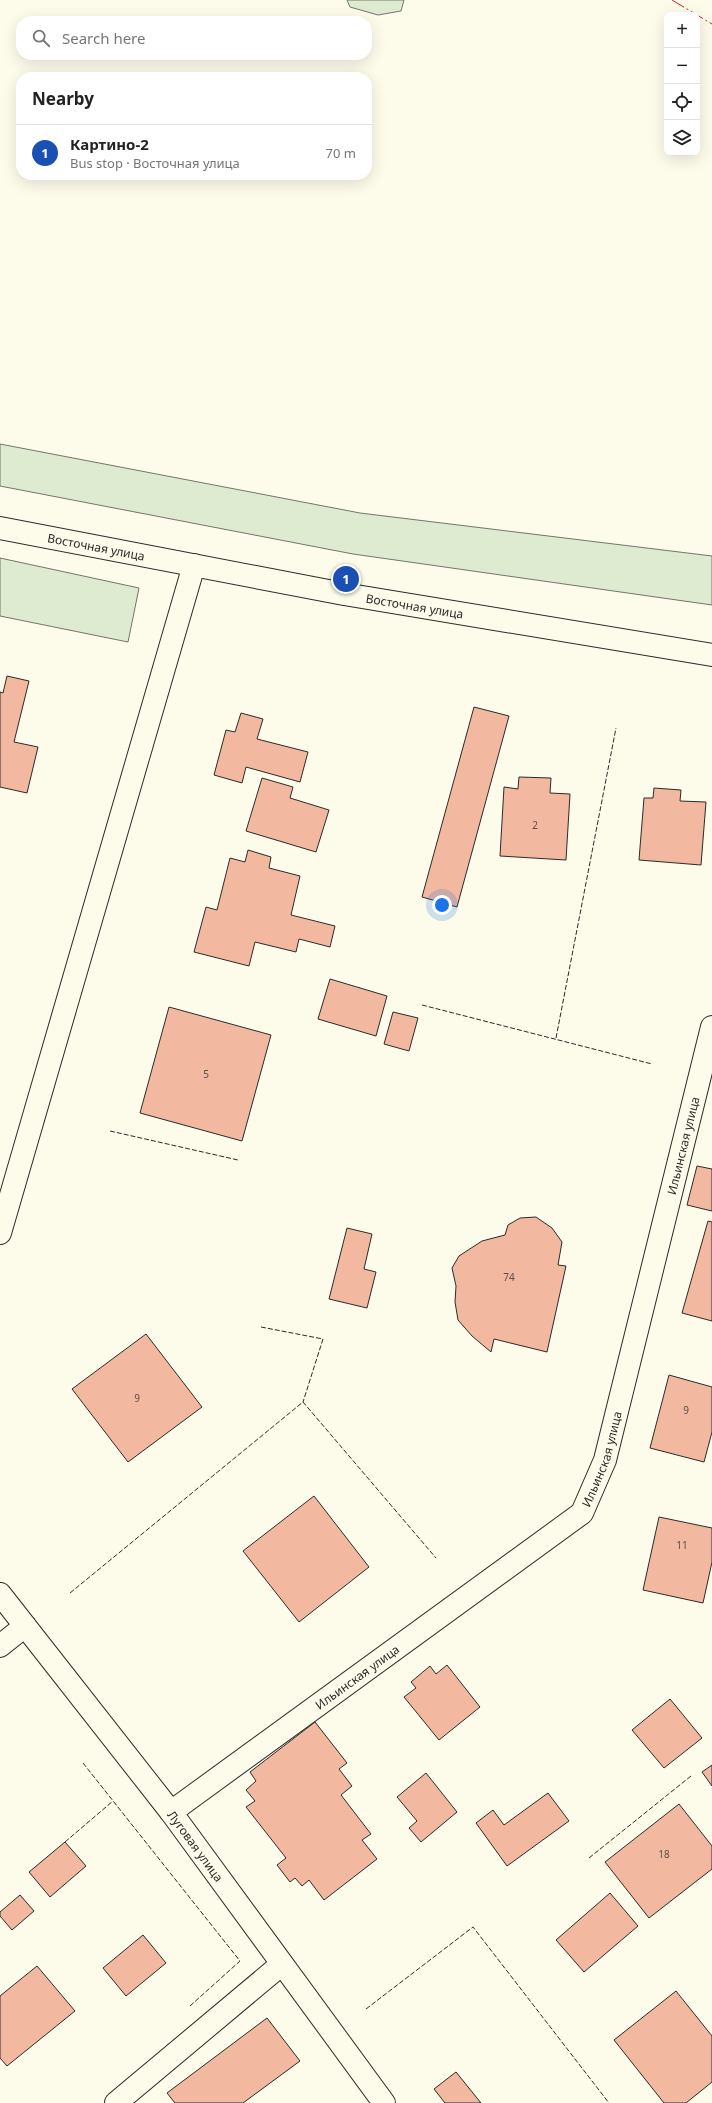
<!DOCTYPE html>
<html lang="en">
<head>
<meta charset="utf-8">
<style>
  :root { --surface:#fff; --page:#f6f6f6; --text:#222; --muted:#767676; --line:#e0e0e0; --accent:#0b8043 }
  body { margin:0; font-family:"Noto Sans",sans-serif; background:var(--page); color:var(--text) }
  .controls { position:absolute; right:12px; top:12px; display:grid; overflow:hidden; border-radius:8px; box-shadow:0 4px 16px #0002 }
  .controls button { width:36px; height:36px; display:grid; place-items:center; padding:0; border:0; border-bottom:1px solid var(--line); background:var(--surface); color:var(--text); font:20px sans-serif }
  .you { position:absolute; left:442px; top:905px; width:14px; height:14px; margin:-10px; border:3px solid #fff; border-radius:50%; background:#1a73e8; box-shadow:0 0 0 6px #1a73e833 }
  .badge { display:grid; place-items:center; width:26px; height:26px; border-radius:50%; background:var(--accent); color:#fff; font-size:13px; font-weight:700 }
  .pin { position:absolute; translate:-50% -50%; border:2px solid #fff; box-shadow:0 1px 4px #0006 }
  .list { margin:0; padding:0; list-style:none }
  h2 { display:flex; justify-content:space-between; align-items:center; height:52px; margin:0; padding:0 16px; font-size:17px }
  h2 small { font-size:13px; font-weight:400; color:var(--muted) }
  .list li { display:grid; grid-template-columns:26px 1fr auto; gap:12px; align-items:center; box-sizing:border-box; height:56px; padding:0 16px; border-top:1px solid var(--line) }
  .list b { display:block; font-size:15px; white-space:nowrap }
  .list p { margin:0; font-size:13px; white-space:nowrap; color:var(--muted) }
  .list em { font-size:13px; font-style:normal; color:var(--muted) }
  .icon { flex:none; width:22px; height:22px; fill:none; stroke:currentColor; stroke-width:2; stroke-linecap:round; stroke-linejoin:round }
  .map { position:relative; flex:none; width:712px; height:2103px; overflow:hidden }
  .search { position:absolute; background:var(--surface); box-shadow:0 4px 16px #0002; left:16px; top:16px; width:356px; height:44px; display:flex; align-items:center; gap:10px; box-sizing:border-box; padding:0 14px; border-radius:16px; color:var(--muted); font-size:15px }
  .panel { position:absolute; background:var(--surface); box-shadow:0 4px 16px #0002; left:16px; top:72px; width:356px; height:108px; border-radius:16px }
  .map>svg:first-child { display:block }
  .green { fill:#deebd1; stroke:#74746e }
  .building { fill:#f2b8a0; stroke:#2b2b2b }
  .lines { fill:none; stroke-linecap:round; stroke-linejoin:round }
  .street-casing { stroke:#2b2b2b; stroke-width:24 }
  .street { stroke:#fdfbea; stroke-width:22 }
  .fence { stroke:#2b2b2b; stroke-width:1; stroke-dasharray:5 2; stroke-linecap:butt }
  .power { stroke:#c62828; stroke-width:1; stroke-dasharray:14 3 2 3; stroke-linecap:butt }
  .labels { text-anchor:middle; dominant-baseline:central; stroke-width:3; stroke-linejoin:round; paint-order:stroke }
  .number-label { font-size:10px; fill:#5d4e48 }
  .street-label { font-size:12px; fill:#2b2b2b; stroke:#fdfbea }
</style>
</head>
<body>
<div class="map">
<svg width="712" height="2103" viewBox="0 0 712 2103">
  <rect width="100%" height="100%" fill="#fdfbea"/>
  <!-- green -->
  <g class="green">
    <path d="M347 0H404L401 11 378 15 350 7Z"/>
    <path d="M0 444 360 513 712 556V605L353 554 0 486Z"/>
    <path d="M0 558 139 588 128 642 0 616Z"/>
  </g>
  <!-- building -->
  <g class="building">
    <path d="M7 676 29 681 14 742 38 747 27 793 0 787V692L3 693Z"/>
    <path d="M474 707 509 716 457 907 422 897Z"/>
    <path d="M241 713 263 719 257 739 308 752 300 782 246 767 242 783 214 775 226 730 235 732Z"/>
    <path d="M519 777 551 778 550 793 570 794 566 860 500 856 504 787 518 789Z"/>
    <path d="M262 778 293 787 290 798 329 810 316 852 246 831Z"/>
    <path d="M654 788 681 790 680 801 706 802 701 865 639 860 644 798H653Z"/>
    <path d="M248 850 271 857 269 868 300 876 291 915 335 926 330 947 299 939 296 952 255 942 249 966 194 952 206 907 217 910 230 858 245 862Z"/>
    <path d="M330 979 387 996 376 1036 318 1019Z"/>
    <path d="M169 1007 271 1035 242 1141 140 1113Z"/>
    <path d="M393 1012 418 1018 409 1051 384 1044Z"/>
    <path d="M697 1166 712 1169V1211L687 1205Z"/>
    <path d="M536 1217 552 1228 562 1242 558 1265 566 1266 547 1352 494 1339 491 1352 472 1336 458 1320 455 1302 456 1286 452 1268 459 1256 482 1241 505 1235 508 1225 520 1218Z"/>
    <path d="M708 1221 712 1222V1321L682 1313Z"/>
    <path d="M347 1228 372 1234 364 1269 376 1272 367 1308 329 1299Z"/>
    <path d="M146 1334 202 1407 128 1462 72 1389Z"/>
    <path d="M669 1375 712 1387V1432L704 1462 650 1448Z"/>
    <path d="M314 1496 369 1567 299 1622 243 1551Z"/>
    <path d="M659 1517 712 1528V1562L703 1603 643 1590Z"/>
    <path d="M447 1665 480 1707 439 1740 404 1697 416 1688 411 1682 430 1666 436 1674Z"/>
    <path d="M670 1699 702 1738 664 1768 632 1730Z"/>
    <path d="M315 1722 347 1763 339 1769 352 1786 341 1795 371 1834 362 1840 377 1859 324 1900 309 1880 302 1886 295 1878 290 1882 277 1865 286 1858 246 1807 255 1801 246 1790 256 1781 250 1772Z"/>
    <path d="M712 1765V1786L702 1772Z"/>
    <path d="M426 1773 457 1812 421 1842 409 1828 417 1821 397 1797Z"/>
    <path d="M548 1793 569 1821 507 1866 476 1823 493 1810 504 1825Z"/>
    <path d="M679 1804 712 1846V1869L649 1918 605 1862Z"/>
    <path d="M65 1842 86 1866 50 1897 29 1872Z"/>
    <path d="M610 1893 638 1926 584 1972 556 1940Z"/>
    <path d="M20 1895 34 1911 12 1930 0 1916V1912Z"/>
    <path d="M143 1935 166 1963 126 1996 103 1968Z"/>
    <path d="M37 1966 75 2011 7 2066 0 2058V1996Z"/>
    <path d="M676 1991 712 2036V2082L686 2103H664L614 2040Z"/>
    <path d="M267 2018 300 2061 243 2103H175L167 2093Z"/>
    <path d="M456 2072 481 2103H445L434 2089Z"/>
  </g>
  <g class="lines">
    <defs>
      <g id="street">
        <path id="s1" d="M0 528 344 594 712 655"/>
        <path d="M0 1233 194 565"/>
        <path id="s2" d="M0 1594 171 1812 384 2103"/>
        <path d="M0 1646 25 1626"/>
        <path id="s3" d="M171 1812 582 1513 605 1460 712 1027"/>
        <path d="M116 2103 282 1964"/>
      </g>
    </defs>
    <!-- street casing -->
    <use href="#street" class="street-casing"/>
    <!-- street -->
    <use href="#street" class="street"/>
    <!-- fence -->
    <g class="fence">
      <path d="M422 1005 652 1064"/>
      <path d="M556 1038 616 728"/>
      <path d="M110 1131 238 1160"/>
      <path d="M261 1327 323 1339 303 1402"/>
      <path d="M70 1593 303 1402 436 1558"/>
      <path d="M83 1763 240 1961 190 2006"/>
      <path d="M65 1842 113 1801"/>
      <path d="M589 1858 691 1776"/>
      <path d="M366 2009 473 1927 609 2103"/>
    </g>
    <!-- power -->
    <path class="power" d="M672 0 712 24"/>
  </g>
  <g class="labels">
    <!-- number labels -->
    <g class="number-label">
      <text x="535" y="825">2</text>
      <text x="206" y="1074">5</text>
      <text x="509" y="1277">74</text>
      <text x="137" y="1398">9</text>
      <text x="686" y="1410">9</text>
      <text x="682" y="1545">11</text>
      <text x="664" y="1854">18</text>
    </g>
    <!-- street labels -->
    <g class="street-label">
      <text stroke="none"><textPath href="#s1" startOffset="98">Восточная улица</textPath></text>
      <text stroke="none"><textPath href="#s1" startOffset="422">Восточная улица</textPath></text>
      <text stroke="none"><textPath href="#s3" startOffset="890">Ильинская улица</textPath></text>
      <text stroke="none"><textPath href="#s3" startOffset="566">Ильинская улица</textPath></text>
      <text stroke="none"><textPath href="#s3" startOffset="230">Ильинская улица</textPath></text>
      <text stroke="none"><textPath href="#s2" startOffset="319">Луговая улица</textPath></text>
    </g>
  </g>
</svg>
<div class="controls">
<button>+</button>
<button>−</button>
<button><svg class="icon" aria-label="locate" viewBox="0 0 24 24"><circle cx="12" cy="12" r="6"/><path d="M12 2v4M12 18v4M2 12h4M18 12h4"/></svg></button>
<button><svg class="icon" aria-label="layers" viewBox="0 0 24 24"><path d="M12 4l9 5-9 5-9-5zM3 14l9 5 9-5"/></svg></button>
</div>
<div class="you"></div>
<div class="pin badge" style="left:346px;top:579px;background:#1a4fb4">1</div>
<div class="search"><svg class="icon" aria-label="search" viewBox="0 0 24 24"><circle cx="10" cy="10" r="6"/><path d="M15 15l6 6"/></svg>Search here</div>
<section class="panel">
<h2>Nearby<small></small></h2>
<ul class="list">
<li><span class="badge" style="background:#1a4fb4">1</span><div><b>Картино-2</b><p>Bus stop · Восточная улица</p></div><em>70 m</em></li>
</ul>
</section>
</div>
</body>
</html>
